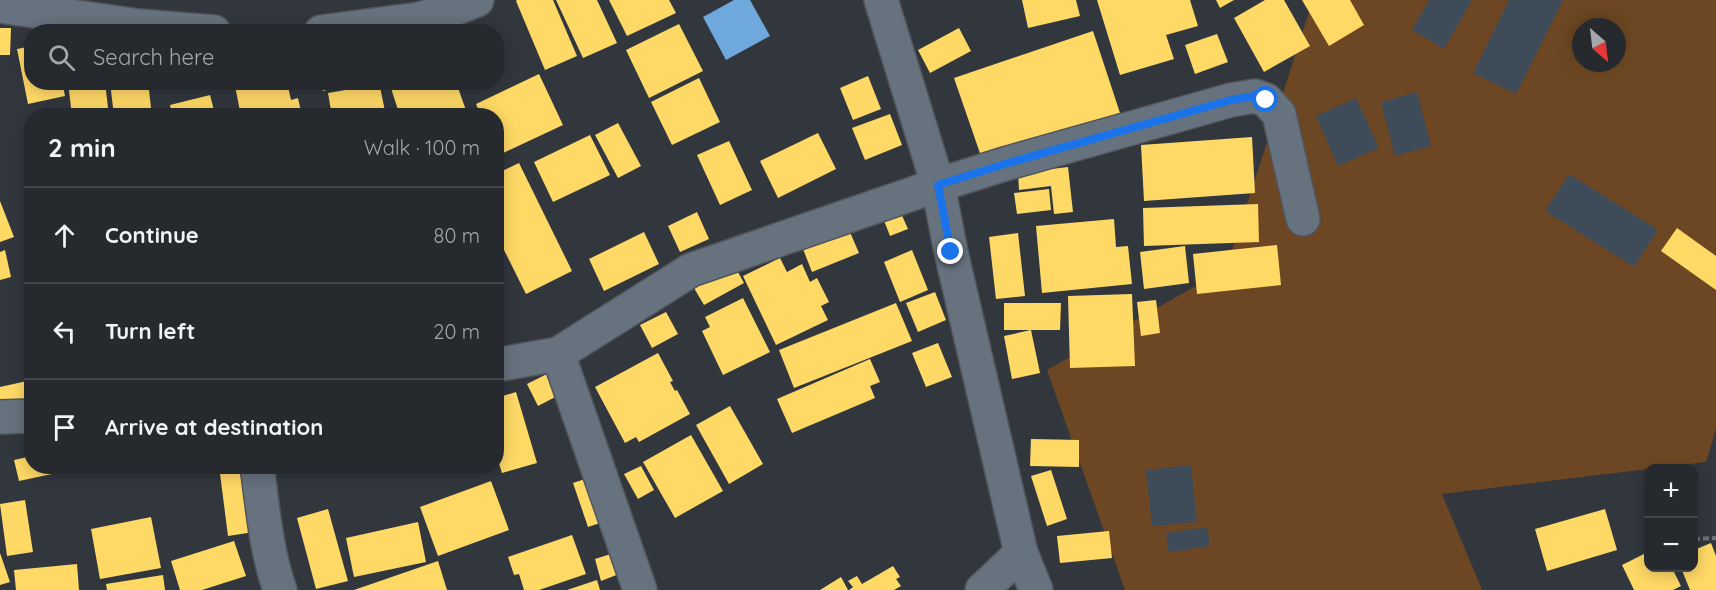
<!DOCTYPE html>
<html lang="en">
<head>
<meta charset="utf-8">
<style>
  :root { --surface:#26292e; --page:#2e3136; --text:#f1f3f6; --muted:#a4a6aa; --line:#42454a }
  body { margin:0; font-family:Quicksand,sans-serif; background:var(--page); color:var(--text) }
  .controls { position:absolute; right:18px; bottom:18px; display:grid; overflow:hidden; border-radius:12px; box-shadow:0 3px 15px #0003 }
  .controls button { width:54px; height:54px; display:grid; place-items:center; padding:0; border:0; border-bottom:2px solid var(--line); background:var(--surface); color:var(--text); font:30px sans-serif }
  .compass { position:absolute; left:1572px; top:18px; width:54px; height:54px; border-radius:50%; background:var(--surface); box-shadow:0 3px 15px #0003; rotate:152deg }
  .stop { position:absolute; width:18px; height:18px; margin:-14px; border:4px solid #1a73e8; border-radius:50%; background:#fff }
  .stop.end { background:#1a73e8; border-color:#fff; box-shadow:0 2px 6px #0008 }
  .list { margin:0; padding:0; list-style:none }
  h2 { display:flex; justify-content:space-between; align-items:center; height:78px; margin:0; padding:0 24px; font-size:26px }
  h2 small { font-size:20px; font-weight:400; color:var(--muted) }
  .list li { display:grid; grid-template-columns:39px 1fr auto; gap:18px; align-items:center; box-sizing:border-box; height:96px; padding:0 24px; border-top:2px solid var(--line) }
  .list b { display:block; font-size:22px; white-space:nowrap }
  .list em { font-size:20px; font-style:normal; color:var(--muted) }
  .icon { flex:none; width:33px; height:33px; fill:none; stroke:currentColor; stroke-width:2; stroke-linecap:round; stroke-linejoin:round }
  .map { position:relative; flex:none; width:1716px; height:590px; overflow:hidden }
  .search { position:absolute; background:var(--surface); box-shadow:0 3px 15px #0003; left:24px; top:24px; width:480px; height:66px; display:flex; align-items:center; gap:15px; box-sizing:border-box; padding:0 21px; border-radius:24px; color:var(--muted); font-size:22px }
  .panel { position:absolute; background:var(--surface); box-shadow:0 3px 15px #0003; left:24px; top:108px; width:480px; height:366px; border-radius:24px }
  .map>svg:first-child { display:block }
  .green { fill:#6d4723; fill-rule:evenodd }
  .homes { fill:#ffd966 }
  .schools { fill:#6fa8dc }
  .building { fill:#3e4c5a }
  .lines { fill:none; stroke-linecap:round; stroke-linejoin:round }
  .minor-casing { stroke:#50555b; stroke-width:36 }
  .path { stroke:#6b737d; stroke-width:4; stroke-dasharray:6 3; stroke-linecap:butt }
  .minor { stroke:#67727f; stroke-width:33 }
  .route { stroke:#1a73e8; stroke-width:8 }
</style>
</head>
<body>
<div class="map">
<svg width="1716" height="590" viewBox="0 0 1716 590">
  <rect width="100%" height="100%" fill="#32373e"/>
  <!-- green -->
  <path class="green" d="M1313 0H1716V429L1706 462 1442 494 1482 590H1125L1047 370 1226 269ZM1581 27H1617V63H1581Z"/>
  <!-- homes -->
  <g class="homes">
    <path d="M517 0H553L577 56 545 70 516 1Z"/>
    <path d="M556 0H597L617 43 583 58Z"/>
    <path d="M609 0H669L676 13 627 36Z"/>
    <path d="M1022 0H1076L1080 16 1028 28Z"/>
    <path d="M1097 0H1190L1198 26 1166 35 1174 59 1120 75Z"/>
    <path d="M1216 0H1234L1220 8Z"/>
    <path d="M1265 0H1284L1310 46 1264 72 1234 18Z"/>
    <path d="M1302 0H1350L1364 25 1329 46Z"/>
    <path d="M679 24 703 71 649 98 626 50Z"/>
    <path d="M0 28H11L10 55H0Z"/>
    <path d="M959 28 971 51 930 73 918 50Z"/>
    <path d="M1093 31 1120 113 982 159 954 78Z"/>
    <path d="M1217 34 1228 62 1195 74 1185 45Z"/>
    <path d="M32 46V82H62L65 96 28 104 17 49Z"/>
    <path d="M539 74 563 125 499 155 496 149V116H481L476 104Z"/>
    <path d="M868 76 881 109 853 120 840 88Z"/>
    <path d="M699 78 720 122 672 145 651 102Z"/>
    <path d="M68 82H105L109 116H72Z"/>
    <path d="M110 82H148L152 116H114Z"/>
    <path d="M250 82H287L291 100 298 98 302 116H241L235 86Z"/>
    <path d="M321 82H344L345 85 323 91Z"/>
    <path d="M350 82H379L386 116H332L328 93 351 89Z"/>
    <path d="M389 82H456L468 116H400Z"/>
    <path d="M210 95 215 114 232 111 233 116H172L170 105Z"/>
    <path d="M890 114 902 145 865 160 852 128Z"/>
    <path d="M618 123 641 166 618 178 595 135Z"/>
    <path d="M818 133 836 169 778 198 760 161Z"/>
    <path d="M590 135 610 175 553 202 534 162Z"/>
    <path d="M1252 137 1255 193 1144 201 1141 145Z"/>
    <path d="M729 141 752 190 720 205 697 155Z"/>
    <path d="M519 163 572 271 526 294 496 234V174Z"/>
    <path d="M1068 167 1073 212 1054 214 1051 186 1019 190 1018 173Z"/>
    <path d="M1049 189 1051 210 1017 214 1014 193Z"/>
    <path d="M0 201 14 237 0 242Z"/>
    <path d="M1258 204 1259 242 1144 246 1143 208Z"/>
    <path d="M900 211 908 229 890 236 883 218Z"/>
    <path d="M697 212 709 239 680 252 668 226Z"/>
    <path d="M1114 219 1116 247 1128 246 1132 284 1042 293 1036 226Z"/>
    <path d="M1677 228 1716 256V290L1661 251Z"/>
    <path d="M849 230 859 253 812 272 803 249Z"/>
    <path d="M644 232 659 264 604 291 589 259Z"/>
    <path d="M1018 233 1025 296 996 299 989 237Z"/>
    <path d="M1277 245 1281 285 1197 294 1193 254Z"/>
    <path d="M1185 246 1189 283 1144 289 1140 252Z"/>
    <path d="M5 250 11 277 0 280V252Z"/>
    <path d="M912 250 928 290 900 302 884 262Z"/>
    <path d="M780 258 787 272 802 264 810 282 817 278 829 302 821 306 828 320 776 345 743 276Z"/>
    <path d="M734 265 744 283 704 305 694 288Z"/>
    <path d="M935 292 946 320 918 332 906 303Z"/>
    <path d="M1132 294 1135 366 1070 368 1068 296Z"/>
    <path d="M743 298 770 352 723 375 702 331 710 327 705 317Z"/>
    <path d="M1156 300 1160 333 1141 336 1137 302Z"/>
    <path d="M896 303 912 341 794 388 779 350Z"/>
    <path d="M1004 303H1061L1060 330H1004Z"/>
    <path d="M666 312 678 334 652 348 640 325Z"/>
    <path d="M1031 330 1040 373 1012 379 1004 336Z"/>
    <path d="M938 343 952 377 926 387 912 353Z"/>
    <path d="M658 353 673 381 670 382 675 391 677 390 690 414 639 442 636 437 625 443 595 387Z"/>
    <path d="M870 359 880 382 870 386 875 398 792 433 777 399Z"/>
    <path d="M547 374 559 395 538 406 527 384Z"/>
    <path d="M27 381 32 402 0 413V387Z"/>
    <path d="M516 392 537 463 502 473 496 454V398Z"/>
    <path d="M730 406 763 464 729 484 696 425Z"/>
    <path d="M691 435 723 491 675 518 643 462Z"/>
    <path d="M1031 439 1079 440V467L1030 466Z"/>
    <path d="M32 456V466H50L52 474 19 481 14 460Z"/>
    <path d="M219 466H245L254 532 228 536Z"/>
    <path d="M641 466 654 490 638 499 624 474Z"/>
    <path d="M1051 470 1067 519 1047 526 1031 476Z"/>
    <path d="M594 476 609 520 588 527 573 483Z"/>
    <path d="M491 481 509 530 438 556 420 507Z"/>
    <path d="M25 500 33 552 7 556 0 504Z"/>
    <path d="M328 509 348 581 316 589 297 518Z"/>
    <path d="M1605 509 1617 550 1547 571 1535 529Z"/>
    <path d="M151 517 161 568 100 579 91 529Z"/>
    <path d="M418 522 426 562 354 577 346 538Z"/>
    <path d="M1109 531 1112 558 1060 563 1057 536Z"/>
    <path d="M572 535 586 574 539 590H524L519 574 514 575 508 557Z"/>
    <path d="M234 541 246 576 202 590H180L171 561Z"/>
    <path d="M1711 543 1716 556V590H1690L1681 568H1694V550Z"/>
    <path d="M617 552 624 572 601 581 595 559Z"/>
    <path d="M1648 552V568H1672L1681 586 1673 590H1634L1622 565Z"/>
    <path d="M0 553 10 582 0 585Z"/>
    <path d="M438 561 447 590H354Z"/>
    <path d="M77 564 79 590H16L14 570Z"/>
    <path d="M893 566 900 577 896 579 901 586 894 590H849L853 587 848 581 857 576 862 584Z"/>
    <path d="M163 575 165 590H107L106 584Z"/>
    <path d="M841 577 848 590H820Z"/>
    <path d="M597 580 600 590H567Z"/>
  </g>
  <!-- schools -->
  <path class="schools" d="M734 0H750L770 36 726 60 703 17Z"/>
  <!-- building -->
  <g class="building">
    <path d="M1429 0H1472L1444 49 1412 30Z"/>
    <path d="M1509 0H1563L1516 94 1473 73Z"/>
    <path d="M1417 92 1431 146 1395 156 1381 102Z"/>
    <path d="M1356 98 1379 148 1338 166 1316 116Z"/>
    <path d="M1569 174 1658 230 1634 267 1545 211Z"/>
    <path d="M1191 465 1197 522 1152 526 1146 470Z"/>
    <path d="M1207 527 1210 546 1168 552 1166 533Z"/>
  </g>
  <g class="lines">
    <defs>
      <g id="minor">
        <path d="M881 0 938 185 951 252 1021 553 1036 590"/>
        <path d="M0 6 139 26 214 32"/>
        <path d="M321 32 419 19 452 10 477 0"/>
        <path d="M558 354 640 590"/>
        <path d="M496 365 558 354 691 270 938 185 1008 163 1231 100 1255 96 1266 100 1279 114 1303 219"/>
        <path d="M0 417 32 416"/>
        <path d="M257 466C263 508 266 551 280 590"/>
        <path d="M982 590 1021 553"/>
      </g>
    </defs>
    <!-- minor casing -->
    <use href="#minor" class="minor-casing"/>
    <!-- path -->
    <path class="path" d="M1694 539 1716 538"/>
    <!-- minor -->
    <use href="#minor" class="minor"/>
  </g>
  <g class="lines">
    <!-- route -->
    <path class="route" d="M951 252 938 185 1008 163 1231 100 1255 96 1266 100"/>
  </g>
</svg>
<div class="controls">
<button>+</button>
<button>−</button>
</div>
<svg class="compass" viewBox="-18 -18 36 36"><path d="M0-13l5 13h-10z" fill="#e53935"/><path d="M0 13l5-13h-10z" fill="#a4a6aa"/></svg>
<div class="stop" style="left:1266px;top:100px"></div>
<div class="stop end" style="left:951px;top:252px"></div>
<div class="search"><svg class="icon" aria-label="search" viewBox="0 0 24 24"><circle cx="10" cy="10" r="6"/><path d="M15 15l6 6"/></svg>Search here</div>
<section class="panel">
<h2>2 min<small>Walk · 100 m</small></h2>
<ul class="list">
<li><svg class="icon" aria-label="ahead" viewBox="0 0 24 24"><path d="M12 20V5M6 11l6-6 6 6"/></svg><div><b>Continue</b></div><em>80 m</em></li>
<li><svg class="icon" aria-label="left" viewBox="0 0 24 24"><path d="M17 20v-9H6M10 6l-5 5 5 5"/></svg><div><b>Turn left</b></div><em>20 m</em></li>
<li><svg class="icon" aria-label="arrive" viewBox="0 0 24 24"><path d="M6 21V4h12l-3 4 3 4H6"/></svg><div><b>Arrive at destination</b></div></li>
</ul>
</section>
</div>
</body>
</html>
